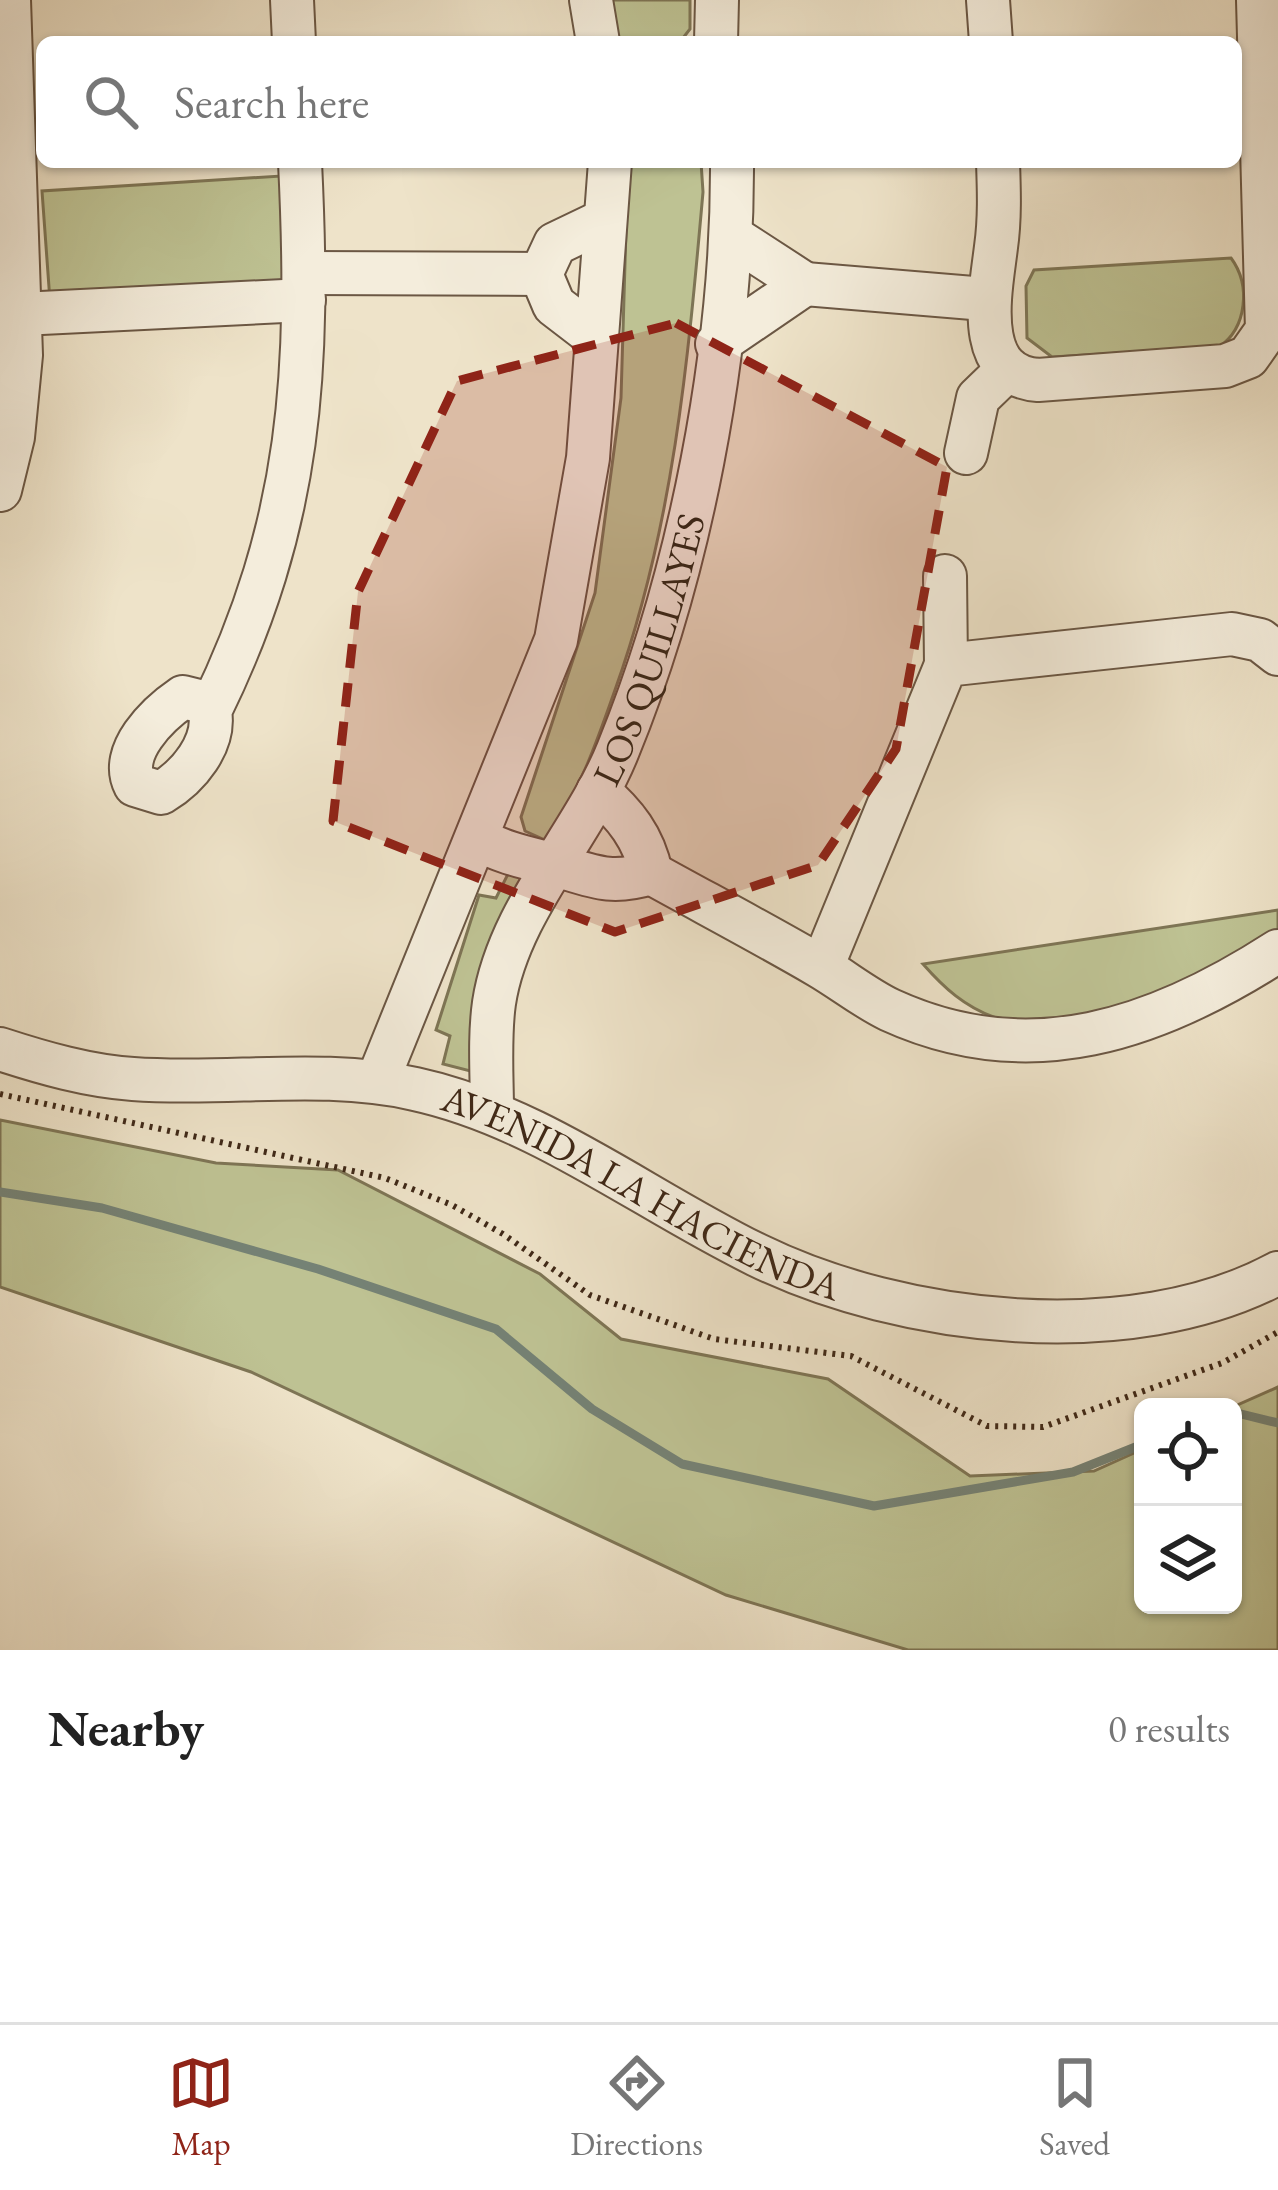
<!DOCTYPE html>
<html lang="en">
<head>
<meta charset="utf-8">
<style>
  :root { --surface:#fff; --page:#f6f6f6; --text:#222; --muted:#767676; --line:#e0e0e0; --accent:#8f2418 }
  body { margin:0; font-family:"EB Garamond",serif; background:var(--page); color:var(--text) }
  .controls { position:absolute; right:36px; bottom:36px; display:grid; overflow:hidden; border-radius:18px; box-shadow:0 3px 9px #0004 }
  .controls button { width:108px; height:108px; display:grid; place-items:center; padding:0; border:0; border-bottom:3px solid var(--line); background:var(--surface); color:var(--text); font:60px sans-serif }
  .list { margin:0; padding:0; list-style:none }
  h2 { display:flex; justify-content:space-between; align-items:center; height:156px; margin:0; padding:0 48px; font-size:51px }
  h2 small { font-size:39px; font-weight:400; color:var(--muted) }
  .icon { flex:none; width:66px; height:66px; fill:none; stroke:currentColor; stroke-width:2; stroke-linecap:round; stroke-linejoin:round }
  .map { position:relative; flex:none; width:1278px; height:1650px; overflow:hidden }
  .search { position:absolute; background:var(--surface); box-shadow:0 3px 9px #0004; left:36px; right:36px; top:36px; height:132px; display:flex; align-items:center; gap:30px; box-sizing:border-box; padding:0 42px; border-radius:18px; color:var(--muted); font-size:45px }
  .sheet { height:372px; background:var(--surface) }
  nav { display:flex; justify-content:space-around; align-items:center; box-sizing:border-box; height:168px; border-top:3px solid var(--line); background:var(--surface); font-size:33px; color:var(--muted) }
  nav a { display:grid; justify-items:center; gap:6px }
  nav .on { color:var(--accent) }
  .map>svg:first-child { display:block }
  .green { fill:#bec293; stroke:#7e7555; stroke-width:3 }
  .lines { fill:none; stroke-linecap:round; stroke-linejoin:round }
  .stream { stroke:#758275; stroke-width:9 }
  .minor-casing { stroke:#6b5744; stroke-width:46 }
  .path { stroke:#3f2817; stroke-width:6; stroke-dasharray:3 6; stroke-linecap:butt }
  .minor { stroke:#f4eddc; stroke-width:42 }
  .marked { fill:#8f2418; fill-opacity:0.2; stroke:#8f2418; stroke-width:9; stroke-dasharray:24 15; stroke-linejoin:round }
  .labels { text-anchor:middle; dominant-baseline:central; stroke-width:9; stroke-linejoin:round; paint-order:stroke }
  .street-label { font-size:39px; fill:#3f2817; stroke:#f4eddc }
</style>
</head>
<body>
<div class="map">
<svg width="1278" height="1650" viewBox="0 0 1278 1650">
  <rect width="100%" height="100%" fill="#eee3c9"/>
  <filter id="stains"><feTurbulence type="fractalNoise" baseFrequency=".00167" numOctaves="4"/><feColorMatrix values="0 0 0 0 .2 0 0 0 0 .09 0 0 0 0 .02 0 0 0 .5 -.17"/></filter>
  <radialGradient id="worn" r=".72"><stop offset=".6" stop-color="#630" stop-opacity="0"/><stop offset="1" stop-color="#630" stop-opacity=".3"/></radialGradient>
  <!-- green -->
  <g class="green">
    <path d="M609 0H690V29L680 42H620L614 39Z"/>
    <path d="M628 162H701L703 192C688 362 673 529 615 690 595 747 580 791 545 840L525 831 521 817 595 593 621 398Z"/>
    <path d="M281 176 288 286 50 301 42 191Z"/>
    <path d="M1231 258C1251 285 1247 328 1219 347L1052 357 1027 338 1026 286 1034 270Z"/>
    <path d="M511 868 523 871 478 1073 443 1064 450 1036 436 1030 479 895 496 898Z"/>
    <path d="M1278 910V930C1219 977 1072 1045 996 1018 965 1007 944 988 923 964Z"/>
    <path d="M0 1120 216 1163 338 1170 540 1274 621 1339 828 1379 970 1476 1094 1471 1143 1449V1605H1233V1407L1278 1387V1650H908L726 1595 251 1372 0 1287Z"/>
  </g>
  <g class="lines">
    <!-- stream -->
    <g class="stream">
      <path d="M0 1192 102 1208 318 1269 496 1329 592 1409 682 1464 874 1506 1073 1472 1143 1444"/>
      <path d="M1233 1412 1278 1423"/>
    </g>
    <defs>
      <g id="minor">
        <path d="M292 0 294 42"/>
        <path d="M591 0 598 42"/>
        <path d="M988 0 991 42"/>
        <path d="M716 42 717 0"/>
        <path d="M998 162C999 190 1000 219 996 247 991 290 972 375 1038 380L1225 366 1248 357 1267 330 1258 0"/>
        <path d="M306 273 541 274"/>
        <path d="M805 284 985 299"/>
        <path d="M21 314 304 300"/>
        <path d="M597 338 554 305 541 274 555 244 603 221"/>
        <path d="M717 344 805 284 731 236"/>
        <path d="M966 453 978 398 1008 369"/>
        <path d="M0 490 13 437 21 355 9 0"/>
        <path d="M945 576 946 665"/>
        <path d="M210 711 203 702 183 697C158 714 118 752 135 785L161 793C188 777 216 744 210 711 303 521 310 369 300 162"/>
        <path d="M477 839C505 854 529 858 559 866 595 877 612 885 651 873 644 838 625 814 598 791"/>
        <path d="M651 873C707 904 764 934 819 966 843 980 865 998 890 1010 1030 1074 1157 1029 1278 951"/>
        <path d="M822 967 946 665 1232 634 1260 640 1278 654"/>
        <path id="s1" d="M0 1049C43 1063 88 1076 133 1079 226 1086 323 1068 415 1089 539 1116 644 1200 757 1255 902 1326 1131 1352 1278 1273"/>
        <path d="M377 1082 556 640 588 458 610 162"/>
        <path id="s2" d="M492 1112C492 1077 489 1038 494 1003 508 910 584 835 618 750 690 574 733 352 732 162"/>
      </g>
    </defs>
    <!-- minor casing -->
    <use href="#minor" class="minor-casing"/>
    <!-- path -->
    <path class="path" d="M0 1094 385 1178 452 1205 503 1234 590 1295 714 1339 851 1356 987 1426 1043 1427 1222 1363 1278 1332"/>
    <!-- minor -->
    <use href="#minor" class="minor"/>
  </g>
  <!-- marked area -->
  <path class="marked" d="M676 323 947 467 896 749 818 865 615 932 333 821 358 592 457 381Z"/>
  <g class="labels">
    <!-- street labels -->
    <g class="street-label">
      <text stroke="none"><textPath href="#s2" startOffset="498">LOS QUILLAYES</textPath></text>
      <text stroke="none"><textPath href="#s1" startOffset="669">AVENIDA LA HACIENDA</textPath></text>
    </g>
  </g>
  <rect width="100%" height="100%" filter="url(#stains)"/>
  <rect width="100%" height="100%" fill="url(#worn)"/>
</svg>
<div class="controls">
<button><svg class="icon" aria-label="locate" viewBox="0 0 24 24"><circle cx="12" cy="12" r="6"/><path d="M12 2v4M12 18v4M2 12h4M18 12h4"/></svg></button>
<button><svg class="icon" aria-label="layers" viewBox="0 0 24 24"><path d="M12 4l9 5-9 5-9-5zM3 14l9 5 9-5"/></svg></button>
</div>
<div class="search"><svg class="icon" aria-label="search" viewBox="0 0 24 24"><circle cx="10" cy="10" r="6"/><path d="M15 15l6 6"/></svg>Search here</div>
</div>
<section class="sheet">
<h2>Nearby<small>0 results</small></h2>
<ul class="list">
</ul>
</section>
<nav>
<a class="on"><svg class="icon" aria-label="map" viewBox="0 0 24 24"><path d="M3 6l6-2 6 2 6-2v14l-6 2-6-2-6 2zM9 4v14M15 6v14"/></svg>Map</a>
<a><svg class="icon" aria-label="directions" viewBox="0 0 24 24"><path d="M12 3l9 9-9 9-9-9zM9 14v-3h6M13 9l2 2-2 2"/></svg>Directions</a>
<a><svg class="icon" aria-label="saved" viewBox="0 0 24 24"><path d="M7 4h10v16l-5-4-5 4z"/></svg>Saved</a>
</nav>
</body>
</html>
